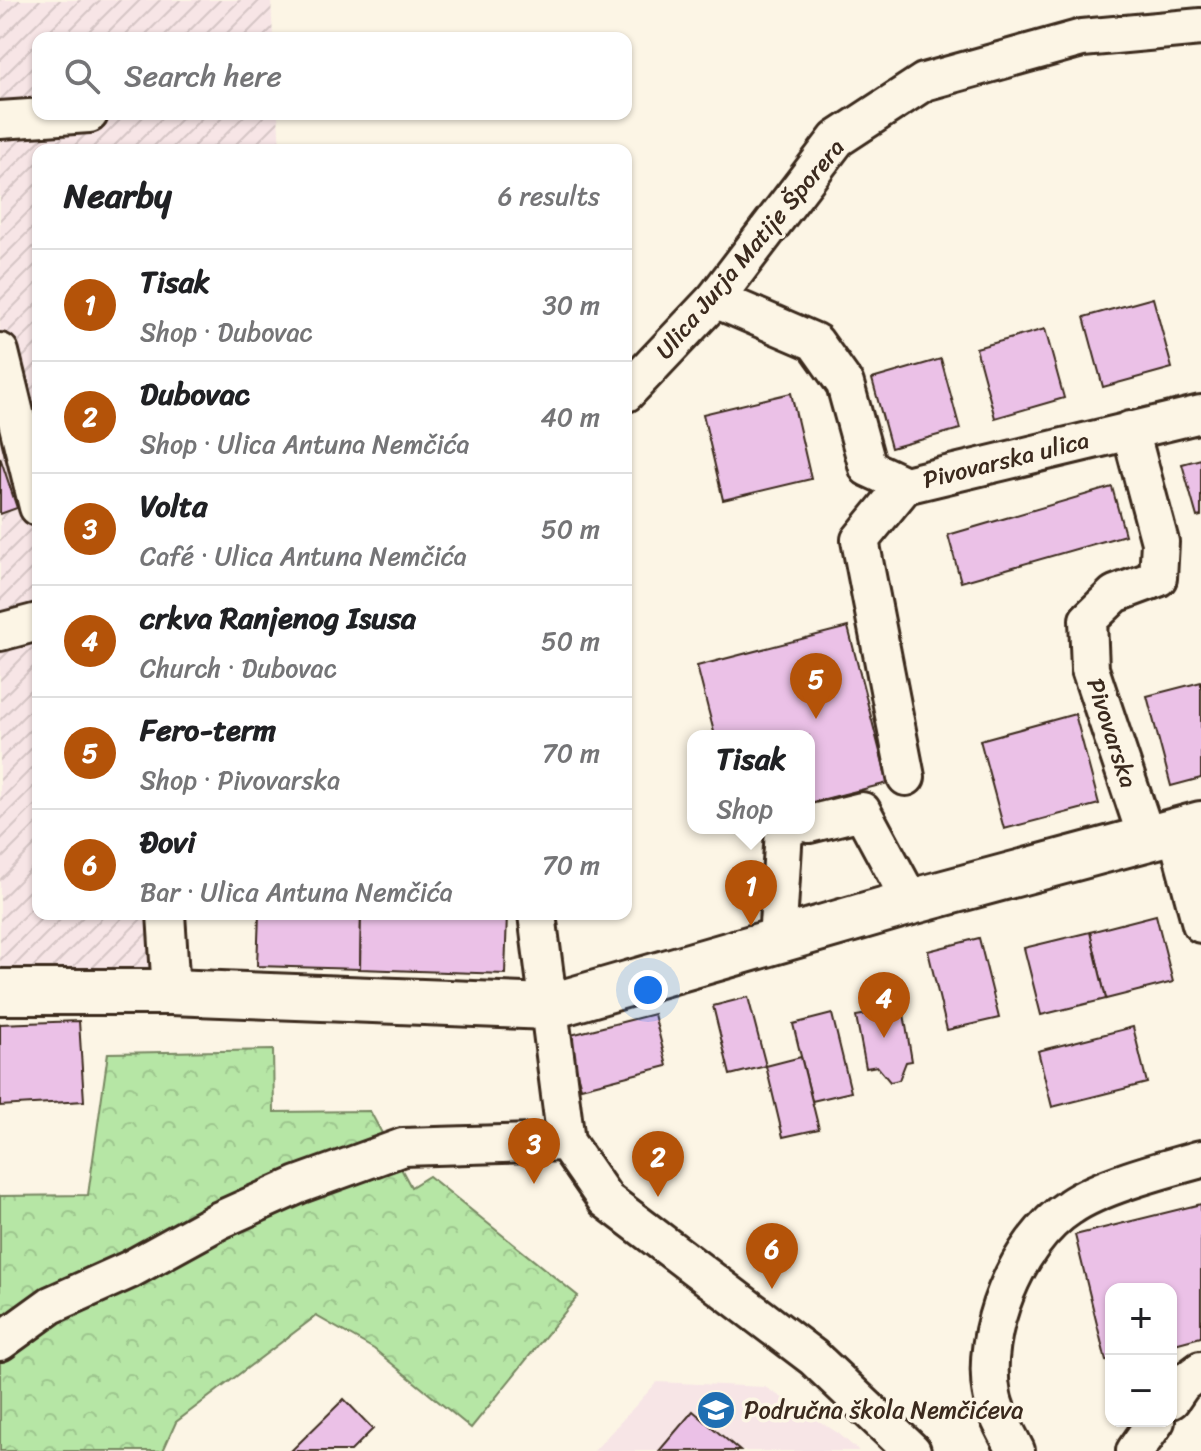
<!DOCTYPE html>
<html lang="en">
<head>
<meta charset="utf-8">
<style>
  :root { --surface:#fff; --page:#f2f2f2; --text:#202124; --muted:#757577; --line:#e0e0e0; --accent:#b45309 }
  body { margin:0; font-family:Sriracha,sans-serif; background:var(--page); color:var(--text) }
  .controls { position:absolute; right:24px; bottom:24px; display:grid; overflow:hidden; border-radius:16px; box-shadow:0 2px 6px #0004 }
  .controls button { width:72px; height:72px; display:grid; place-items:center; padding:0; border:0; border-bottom:2px solid var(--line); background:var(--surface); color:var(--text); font:40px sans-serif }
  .you { position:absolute; left:648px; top:990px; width:28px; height:28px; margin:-20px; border:6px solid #fff; border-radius:50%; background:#1a73e8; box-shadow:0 0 0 12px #1a73e833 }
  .badge { display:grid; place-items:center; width:52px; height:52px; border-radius:50%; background:var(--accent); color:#fff; font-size:26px; font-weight:700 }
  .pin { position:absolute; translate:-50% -66px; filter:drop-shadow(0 2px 4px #0008) }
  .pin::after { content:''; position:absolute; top:42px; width:28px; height:24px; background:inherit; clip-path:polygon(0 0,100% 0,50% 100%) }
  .popup { position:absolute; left:687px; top:730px; width:128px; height:104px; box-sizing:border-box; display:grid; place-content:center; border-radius:16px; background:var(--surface); filter:drop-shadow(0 2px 6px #0005); font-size:26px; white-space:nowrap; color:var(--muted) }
  .popup b { font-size:30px; color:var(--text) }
  .popup::after { content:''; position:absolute; left:50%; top:100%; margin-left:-16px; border:16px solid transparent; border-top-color:var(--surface) }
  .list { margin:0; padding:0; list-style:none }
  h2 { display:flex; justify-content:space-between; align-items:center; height:104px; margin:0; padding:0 32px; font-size:34px }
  h2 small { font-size:26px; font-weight:400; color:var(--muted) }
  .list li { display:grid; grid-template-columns:52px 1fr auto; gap:24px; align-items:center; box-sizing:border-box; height:112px; padding:0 32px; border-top:2px solid var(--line) }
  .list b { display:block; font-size:30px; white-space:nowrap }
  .list p { margin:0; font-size:26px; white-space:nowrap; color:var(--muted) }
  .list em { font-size:26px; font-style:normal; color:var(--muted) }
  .icon { flex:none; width:44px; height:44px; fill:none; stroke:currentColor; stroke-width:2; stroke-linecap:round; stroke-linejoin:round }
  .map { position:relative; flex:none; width:1201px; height:1451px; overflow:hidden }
  .search { position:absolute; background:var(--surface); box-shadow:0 2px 6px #0004; left:32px; top:32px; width:600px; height:88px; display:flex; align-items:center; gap:20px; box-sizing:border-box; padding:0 28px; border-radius:16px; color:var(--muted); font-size:30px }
  .panel { position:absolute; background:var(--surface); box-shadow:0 2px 6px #0004; left:32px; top:144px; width:600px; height:776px; border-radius:16px }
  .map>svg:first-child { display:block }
  .built { fill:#f7e5e6 }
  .industrial { fill:url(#industrial-furrows) }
  .forest { fill:url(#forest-crowns); stroke:#788862; stroke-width:2 }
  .building { fill:#ebc1e7; stroke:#3b2a1e; stroke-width:2 }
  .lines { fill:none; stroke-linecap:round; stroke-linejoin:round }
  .minor-casing { stroke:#3b2a1e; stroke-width:42 }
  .major-casing { stroke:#3b2a1e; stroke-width:50 }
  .minor { stroke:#fcf5e5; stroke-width:36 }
  .major { stroke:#fcf5e5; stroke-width:44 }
  .labels { text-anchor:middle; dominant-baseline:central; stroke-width:7; stroke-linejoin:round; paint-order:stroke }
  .street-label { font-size:24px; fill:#3b2a1e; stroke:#fcf5e5 }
  .poi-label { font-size:24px; fill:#3b2a1e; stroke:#fcf5e5; text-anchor:start }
</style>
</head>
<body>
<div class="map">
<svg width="1201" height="1451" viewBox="0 0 1201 1451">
  <defs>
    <pattern id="industrial-furrows" width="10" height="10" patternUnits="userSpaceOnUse" patternTransform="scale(2)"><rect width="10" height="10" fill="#f7e5e6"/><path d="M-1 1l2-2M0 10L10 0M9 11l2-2" fill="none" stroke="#d5c5c5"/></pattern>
    <pattern id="forest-crowns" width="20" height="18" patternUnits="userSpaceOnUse" patternTransform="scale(2)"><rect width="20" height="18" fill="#b6e6a5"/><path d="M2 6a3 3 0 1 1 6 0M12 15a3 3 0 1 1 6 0" fill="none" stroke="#9dc58e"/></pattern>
  </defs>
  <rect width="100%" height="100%" fill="#fcf5e5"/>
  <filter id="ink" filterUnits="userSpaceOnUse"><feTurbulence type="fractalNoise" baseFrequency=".0125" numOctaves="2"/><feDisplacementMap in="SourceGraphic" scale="16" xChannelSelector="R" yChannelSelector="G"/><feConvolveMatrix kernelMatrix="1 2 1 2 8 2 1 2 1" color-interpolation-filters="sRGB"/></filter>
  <g filter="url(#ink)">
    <!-- built -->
    <path class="built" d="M657 1382 765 1387 838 1433 859 1451H594Z"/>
    <!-- industrial -->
    <path class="industrial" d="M0 0H271L273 38H38V114H278L280 150H38V914H186L191 969 0 972Z"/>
    <!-- forest -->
    <path class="forest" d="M273 1050 274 1112 370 1111 411 1187 429 1176 578 1296 471 1428 374 1349 316 1316 176 1422 163 1451H0V1196L88 1195 108 1053Z"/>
    <!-- building -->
    <g class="building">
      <path d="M1153 298 1172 368 1103 387 1084 317Z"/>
      <path d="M1045 329 1064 398 995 418 976 348Z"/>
      <path d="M941 359 960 429 891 448 872 379Z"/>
      <path d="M791 393 811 479 723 500 703 414Z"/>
      <path d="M0 457 17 508 0 514Z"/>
      <path d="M1201 459V516L1197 517 1182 464Z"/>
      <path d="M1112 487 1125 535 961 582 948 535Z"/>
      <path d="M848 627 888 783 809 803V736H715L697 666Z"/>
      <path d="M1201 682V778L1171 786 1147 696Z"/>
      <path d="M1075 714 1099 804 1004 829 980 740Z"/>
      <path d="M259 914H361L360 969 257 966Z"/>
      <path d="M361 914H507L505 974 360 969Z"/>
      <path d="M1156 915 1173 982 1106 999 1090 932Z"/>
      <path d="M1090 932 1106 999 1041 1015 1024 948Z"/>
      <path d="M979 938 999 1018 947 1030 928 951Z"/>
      <path d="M748 997 766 1066 730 1075 713 1006Z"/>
      <path d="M903 1008 912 1061 906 1062 899 1080 890 1082 877 1066 866 1068 856 1016Z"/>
      <path d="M654 1014 667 1066 581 1088 567 1036Z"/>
      <path d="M832 1014 851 1092 812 1101 793 1024Z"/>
      <path d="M79 1021 84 1101 0 1106V1024Z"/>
      <path d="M1133 1027 1147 1083 1052 1107 1038 1051Z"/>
      <path d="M801 1057 819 1129 783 1137 766 1066Z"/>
      <path d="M1201 1204V1337L1171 1345V1289H1111V1360L1106 1361 1075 1235Z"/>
      <path d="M344 1399 373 1429 351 1451H291Z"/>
      <path d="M693 1411 740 1451H659Z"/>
    </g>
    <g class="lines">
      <defs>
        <g id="minor">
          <path d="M0 120 89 114"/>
          <path d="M715 299 815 342 845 384 868 468 905 485 1201 414"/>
          <path d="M0 352 38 507"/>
          <path d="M626 393 715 299 837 139 924 82 1082 38 1201 27"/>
          <path d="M1130 430 1160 542 1158 578 1115 594 1088 620 1090 669 1147 839"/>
          <path d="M905 485 860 540 906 777"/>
          <path d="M0 632 38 622"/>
          <path d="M809 824 862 811 911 902"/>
          <path d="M1176 831 1201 924"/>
          <path d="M166 914 171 992"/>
          <path d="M537 914 566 1142 606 1200 814 1358 912 1451"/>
          <path d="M777 941 784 830 791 828"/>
          <path d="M0 1342 51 1305 129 1270 220 1220 298 1185 403 1147 566 1142"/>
          <path d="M1171 1400 1182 1384 1201 1370"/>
          <path d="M1016 1451C1008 1434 995 1414 992 1395 980 1334 1016 1242 1070 1207 1100 1186 1165 1169 1201 1159"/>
          <path d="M1135 1451 1156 1421"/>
        </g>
        <path id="major" d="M0 992H171L548 1007 911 902 1201 824"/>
      </defs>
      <!-- minor casing -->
      <use href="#minor" class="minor-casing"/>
      <!-- major casing -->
      <use href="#major" class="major-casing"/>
      <!-- minor -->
      <use href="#minor" class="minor"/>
      <!-- major -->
      <use href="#major" class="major"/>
    </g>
  </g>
  <!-- icons -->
  <defs>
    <symbol id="school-disc" viewBox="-11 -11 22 22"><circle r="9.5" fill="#1f6fb2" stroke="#fcf5e5"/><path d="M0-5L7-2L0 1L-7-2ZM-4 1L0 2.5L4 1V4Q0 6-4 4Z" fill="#fff"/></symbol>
  </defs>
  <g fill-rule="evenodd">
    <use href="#school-disc" x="694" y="1388" width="44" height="44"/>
  </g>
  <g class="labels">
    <!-- street labels -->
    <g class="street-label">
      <text transform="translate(750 249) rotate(-50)">Ulica Jurja Matije Šporera</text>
      <text transform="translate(1006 460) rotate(-14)">Pivovarska ulica</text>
      <text transform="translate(1112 733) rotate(72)">Pivovarska</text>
    </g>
    <!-- poi labels -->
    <g class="poi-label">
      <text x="744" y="1410">Područna škola Nemčićeva</text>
    </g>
  </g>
</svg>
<div class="controls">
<button>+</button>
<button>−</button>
</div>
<div class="you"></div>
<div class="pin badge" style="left:751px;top:926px">1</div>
<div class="popup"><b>Tisak</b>Shop</div>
<div class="pin badge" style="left:658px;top:1197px">2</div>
<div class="pin badge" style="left:534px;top:1184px">3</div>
<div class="pin badge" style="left:884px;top:1038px">4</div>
<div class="pin badge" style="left:816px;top:719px">5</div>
<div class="pin badge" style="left:772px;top:1289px">6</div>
<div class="search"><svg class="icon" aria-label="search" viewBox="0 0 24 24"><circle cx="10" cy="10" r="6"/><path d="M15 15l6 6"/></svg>Search here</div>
<section class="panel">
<h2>Nearby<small>6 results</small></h2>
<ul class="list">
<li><span class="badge">1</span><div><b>Tisak</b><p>Shop · Dubovac</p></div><em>30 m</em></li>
<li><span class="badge">2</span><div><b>Dubovac</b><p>Shop · Ulica Antuna Nemčića</p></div><em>40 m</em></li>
<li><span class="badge">3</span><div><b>Volta</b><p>Café · Ulica Antuna Nemčića</p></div><em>50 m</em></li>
<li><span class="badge">4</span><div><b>crkva Ranjenog Isusa</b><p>Church · Dubovac</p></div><em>50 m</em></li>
<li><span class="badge">5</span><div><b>Fero-term</b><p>Shop · Pivovarska</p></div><em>70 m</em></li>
<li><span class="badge">6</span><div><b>Đovi</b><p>Bar · Ulica Antuna Nemčića</p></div><em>70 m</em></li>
</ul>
</section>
</div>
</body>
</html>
